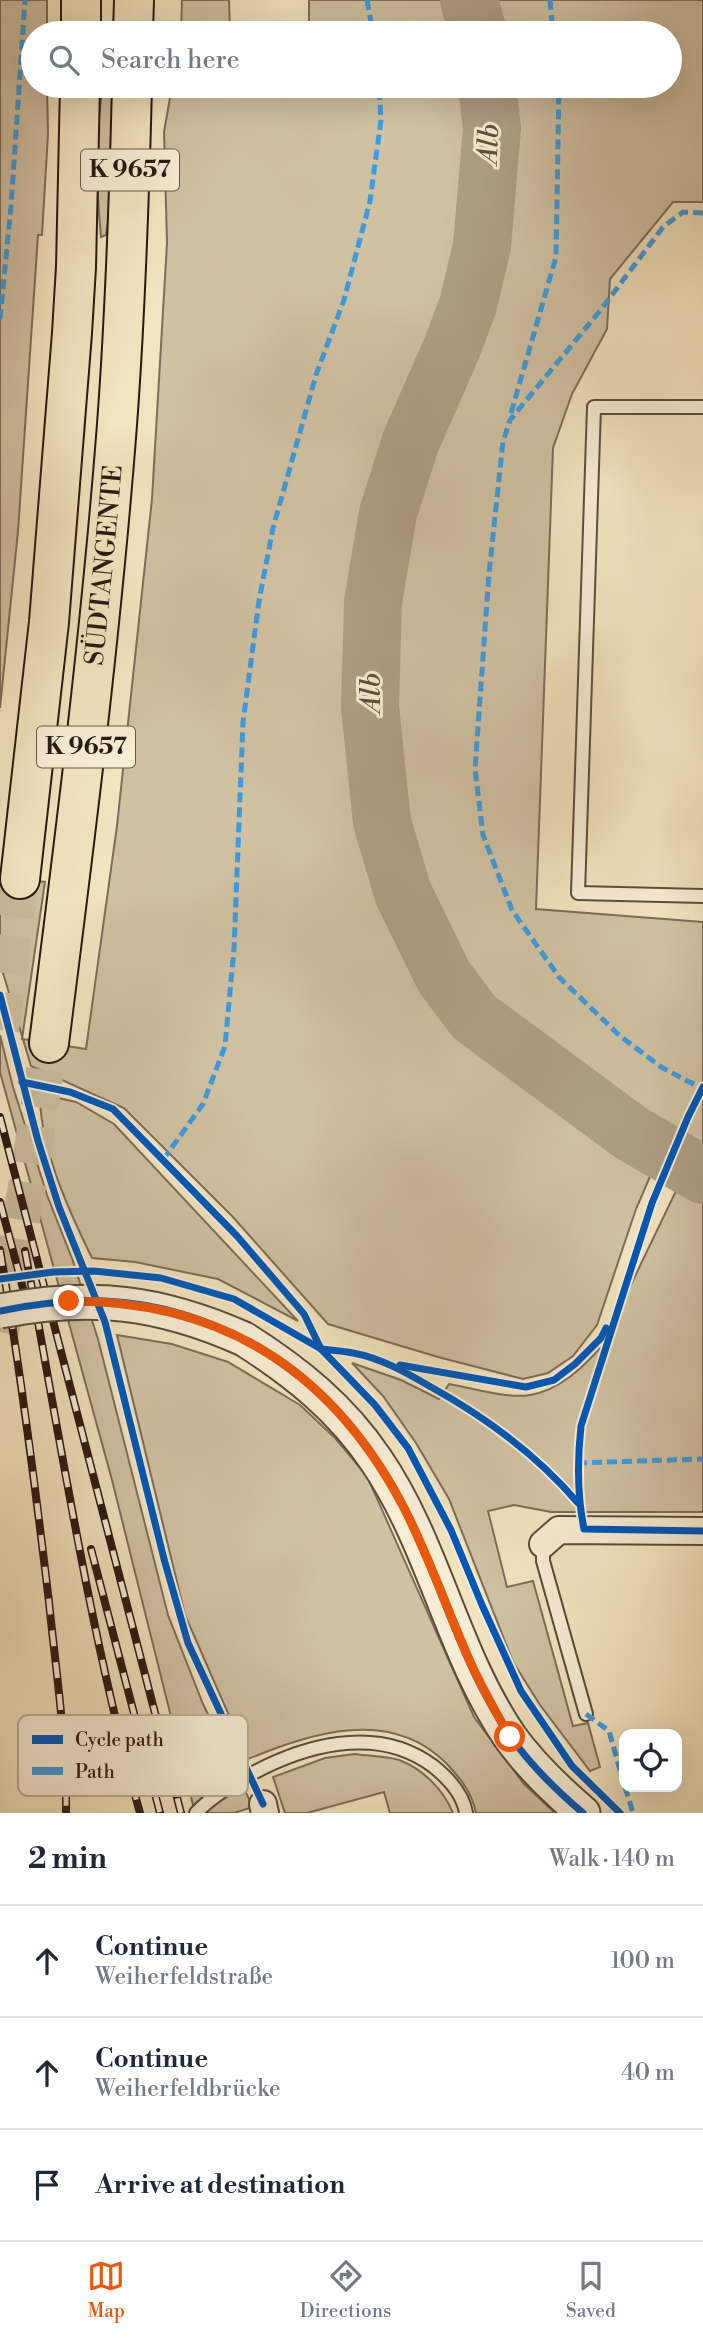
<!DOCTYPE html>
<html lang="en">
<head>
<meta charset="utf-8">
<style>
  :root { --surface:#fff; --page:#f6f6f7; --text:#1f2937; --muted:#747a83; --line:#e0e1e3; --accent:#ea580c }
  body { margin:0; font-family:"Libre Bodoni",serif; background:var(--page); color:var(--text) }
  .controls { position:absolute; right:21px; bottom:21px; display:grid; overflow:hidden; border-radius:14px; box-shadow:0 7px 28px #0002 }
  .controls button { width:63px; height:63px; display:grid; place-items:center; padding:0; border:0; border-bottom:2px solid var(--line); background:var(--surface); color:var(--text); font:35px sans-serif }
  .stop { position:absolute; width:21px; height:21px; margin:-16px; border:5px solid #ea580c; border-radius:50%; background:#fff }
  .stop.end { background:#ea580c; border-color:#fff; box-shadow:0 2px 7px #0008 }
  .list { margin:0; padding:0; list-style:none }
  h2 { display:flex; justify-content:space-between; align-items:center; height:91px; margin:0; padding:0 28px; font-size:30px }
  h2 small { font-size:23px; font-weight:400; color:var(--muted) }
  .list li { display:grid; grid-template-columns:46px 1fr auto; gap:21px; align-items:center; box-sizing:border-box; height:112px; padding:0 28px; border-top:2px solid var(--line) }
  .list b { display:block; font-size:26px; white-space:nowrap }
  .list p { margin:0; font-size:23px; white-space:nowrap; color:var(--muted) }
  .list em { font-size:23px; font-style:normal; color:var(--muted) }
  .icon { flex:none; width:38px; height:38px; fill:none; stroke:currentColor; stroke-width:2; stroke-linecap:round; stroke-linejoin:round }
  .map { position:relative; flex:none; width:703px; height:1813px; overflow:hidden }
  .search { position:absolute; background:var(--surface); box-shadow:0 7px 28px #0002; left:21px; right:21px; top:21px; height:77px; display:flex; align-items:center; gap:18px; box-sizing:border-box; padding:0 24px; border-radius:38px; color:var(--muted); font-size:26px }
  .sheet { height:427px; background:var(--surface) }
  nav { display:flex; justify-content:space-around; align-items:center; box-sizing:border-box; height:98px; border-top:2px solid var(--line); background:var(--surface); font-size:19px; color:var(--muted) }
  nav a { display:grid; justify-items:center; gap:4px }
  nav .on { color:var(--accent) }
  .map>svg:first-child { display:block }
  .green { fill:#d0c1a2; stroke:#7d6d5a; stroke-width:2 }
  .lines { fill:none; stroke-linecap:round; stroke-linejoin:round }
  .river { stroke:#ae9f84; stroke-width:58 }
  .trunk-tunnel { stroke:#cabb9c; stroke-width:38; stroke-dasharray:38 19; stroke-linecap:butt }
  .service-casing { stroke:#5c4c3d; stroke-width:16 }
  .minor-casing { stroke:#5c4c3d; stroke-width:30 }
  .tertiary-casing { stroke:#5c4c3d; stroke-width:37 }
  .trunk-casing { stroke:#2a1912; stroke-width:42 }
  .service { stroke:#f7edd5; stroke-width:12 }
  .minor { stroke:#f7edd5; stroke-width:26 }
  .tertiary { stroke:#f7edd5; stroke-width:33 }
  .trunk { stroke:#f2e4bf; stroke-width:38 }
  .rail-casing { stroke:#2a1912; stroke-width:8 }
  .rail { stroke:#f7edd5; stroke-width:5; stroke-dasharray:16; stroke-linecap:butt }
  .tertiary-bridge-casing { stroke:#5c4c3d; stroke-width:37; stroke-linecap:butt }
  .tertiary-bridge { stroke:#f7edd5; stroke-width:33 }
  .quiet { stroke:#3d9bde; stroke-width:5; stroke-dasharray:10 5; stroke-linecap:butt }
  .cycleway-casing { stroke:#f7edd5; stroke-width:11 }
  .cycleway { stroke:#0057b8; stroke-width:7 }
  .route { stroke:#ea580c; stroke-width:9 }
  .labels { text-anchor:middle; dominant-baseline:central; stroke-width:6; stroke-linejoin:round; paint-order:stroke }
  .shield { fill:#f7edd5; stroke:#68594c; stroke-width:2 }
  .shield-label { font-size:24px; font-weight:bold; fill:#2a1912 }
  .street-label { font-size:26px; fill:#2a1912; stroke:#f7edd5 }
  .water-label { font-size:28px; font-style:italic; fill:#5f4f40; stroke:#f7edd5 }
  .key { fill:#f7edd5; stroke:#baad9a; stroke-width:2 }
  .key-label { font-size:19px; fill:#2a1912 }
</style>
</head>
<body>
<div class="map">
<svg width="703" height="1813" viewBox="0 0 703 1813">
  <rect width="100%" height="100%" fill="#f2e4bf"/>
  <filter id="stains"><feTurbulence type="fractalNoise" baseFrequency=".00286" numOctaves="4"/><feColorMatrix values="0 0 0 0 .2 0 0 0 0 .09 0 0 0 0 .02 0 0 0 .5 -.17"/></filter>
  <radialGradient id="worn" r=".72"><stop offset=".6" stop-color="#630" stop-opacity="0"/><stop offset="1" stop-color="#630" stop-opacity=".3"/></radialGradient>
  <!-- green -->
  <g class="green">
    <path d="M0 0H47V33H33V86H47L48 134 42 235H38L18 531 0 708Z"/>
    <path d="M182 0H229L230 29 309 28V0H703V202H673L610 279 607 329 572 394 553 448 536 909 703 922V1512H551L514 1505 488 1511 507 1587 533 1581 573 1726 588 1723 600 1767 590 1771 540 1705 513 1662 449 1499 416 1443 383 1396 352 1363 401 1380 439 1399 449 1384C473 1388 507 1399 530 1395 560 1390 582 1368 601 1347L688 1166 661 1151 636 1209 597 1325 573 1356 548 1373 523 1379 438 1357 328 1324 232 1216 124 1108 31 1066 0 963V877L45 882 22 1039 86 1049 117 826 152 499 167 243 164 132 172 86H670V33H181Z"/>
    <path d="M103 86H113C113 135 114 186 106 235L101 237C96 187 95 135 103 86Z"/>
    <path d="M0 1035 13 1087 47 1195 73 1261 98 1339 168 1615 203 1704 253 1807 234 1813H195L112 1480 0 1072Z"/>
    <path d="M54 1097 76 1102 114 1124 298 1321 218 1279 135 1262 92 1258C69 1211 42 1152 40 1100Z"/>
    <path d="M117 1335 172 1344 228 1362 300 1405 335 1438 367 1476 474 1717 524 1784 555 1813H476C472 1792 460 1778 446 1763 390 1707 312 1733 248 1759L185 1615Z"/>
    <path d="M354 1754C368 1756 385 1756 399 1760 423 1769 443 1789 453 1813H390L384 1792 307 1813H285L273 1777 325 1758Z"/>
  </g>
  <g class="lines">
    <!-- river -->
    <g class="river">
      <path d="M469 0 478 33"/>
      <path d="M487 86 492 128 482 246 468 305 451 350 411 441 388 513 373 602 370 707 382 822 403 893 444 977 474 1017 631 1133 703 1175"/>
    </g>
    <!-- trunk-tunnel -->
    <g class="trunk-tunnel">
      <path d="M0 1030 20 879"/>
      <path d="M0 1332 29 1176 49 1043"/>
    </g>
    <defs>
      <g id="service">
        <path d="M703 407H594L578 893 703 896"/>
        <path d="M543 1544V1561L586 1714"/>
        <path d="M196 1813C210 1798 227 1788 244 1778 300 1746 376 1723 433 1766 448 1778 463 1793 466 1813"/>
      </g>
      <g id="minor">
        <path d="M543 1544 559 1530 703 1531"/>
        <path d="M263 1804 265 1813"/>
      </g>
      <path id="tertiary" d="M244 1339C296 1372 341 1408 376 1460 434 1545 452 1652 510 1737 531 1766 556 1790 583 1813"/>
      <g id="trunk">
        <path d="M81 0V33"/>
        <path d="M133 33 134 0"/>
        <path d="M20 879 49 622 72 333 76 267 80 86"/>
        <path id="s1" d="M49 1043C74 846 99 648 115 450 125 329 129 207 132 86"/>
      </g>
    </defs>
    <!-- service casing -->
    <use href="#service" class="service-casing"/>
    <!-- minor casing -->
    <use href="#minor" class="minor-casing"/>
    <!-- tertiary casing -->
    <use href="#tertiary" class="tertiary-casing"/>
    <!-- trunk casing -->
    <use href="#trunk" class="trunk-casing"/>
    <!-- service -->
    <use href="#service" class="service"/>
    <!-- minor -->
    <use href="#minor" class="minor"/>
    <!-- tertiary -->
    <use href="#tertiary" class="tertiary"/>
    <!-- trunk -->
    <use href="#trunk" class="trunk"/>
    <defs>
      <g id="rail">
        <path d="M0 1117 181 1813"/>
        <path d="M0 1202 24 1292"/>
        <path d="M0 1250C20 1367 35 1484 49 1602 56 1672 67 1742 66 1813"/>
        <path d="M25 1251C60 1437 89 1631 140 1813"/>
        <path d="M91 1549 160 1813"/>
      </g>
    </defs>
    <!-- rail casing -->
    <use href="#rail" class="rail-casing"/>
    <!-- rail -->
    <use href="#rail" class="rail"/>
    <defs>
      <path id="tertiary-bridge" d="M0 1311C93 1294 158 1301 244 1339"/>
    </defs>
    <!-- tertiary-bridge casing -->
    <use href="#tertiary-bridge" class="tertiary-bridge-casing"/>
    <!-- tertiary-bridge -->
    <use href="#tertiary-bridge" class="tertiary-bridge"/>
    <!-- quiet -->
    <g class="quiet">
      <path d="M367 0 373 33"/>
      <path d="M550 0 553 33"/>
      <path d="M703 213 683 212 663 227 599 312 510 420 503 442 489 573 475 769 483 835 512 910 559 977 620 1036 661 1067 703 1089"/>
      <path d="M0 319 11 206 25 0"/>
      <path d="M511 413 556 257 559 86"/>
      <path d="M163 1160 203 1104 225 1046 234 949 243 722 259 601 273 528 316 375 344 300 370 201 381 120 379 86"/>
      <path d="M577 1463 703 1459"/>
      <path d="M586 1714 609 1731 624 1784"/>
      <path d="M625 1787 633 1813"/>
    </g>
    <defs>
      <g id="cycleway">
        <path d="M0 995 38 1141 59 1207 105 1322 164 1559 188 1643 263 1804"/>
        <path d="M22 1082 70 1092 113 1109 237 1236 304 1314 321 1349"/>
        <path d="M703 1087 688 1117 652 1203 581 1426C577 1462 577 1494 584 1529L703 1531"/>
        <path d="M0 1279 53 1272 94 1271 161 1278 234 1299 321 1349 375 1405 408 1448 451 1530 482 1605 521 1691 572 1766 620 1813"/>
        <path d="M0 1311C35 1304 70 1300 105 1301 235 1307 347 1393 404 1507 441 1582 462 1667 511 1737 531 1766 556 1790 583 1813"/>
        <path d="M321 1349C331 1350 342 1351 353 1353 381 1358 407 1373 431 1387 487 1418 537 1455 578 1503"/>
        <path d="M400 1365 526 1387 554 1380 575 1364 601 1338 606 1328"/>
      </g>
    </defs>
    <!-- cycleway casing -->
    <use href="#cycleway" class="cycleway-casing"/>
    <!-- cycleway -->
    <use href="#cycleway" class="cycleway"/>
  </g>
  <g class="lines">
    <!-- route -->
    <path class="route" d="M69 1301C222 1300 332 1371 403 1506 428 1554 446 1607 468 1657 480 1685 495 1711 510 1737"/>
  </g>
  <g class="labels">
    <!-- shield labels -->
    <g class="shield">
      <rect x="81" y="149.5" width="98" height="41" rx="5"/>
      <rect x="37" y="726.5" width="98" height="41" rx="5"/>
    </g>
    <g class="shield-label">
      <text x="130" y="170">K 9657</text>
      <text x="86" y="747">K 9657</text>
    </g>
    <!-- street labels -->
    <g class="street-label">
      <text stroke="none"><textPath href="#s1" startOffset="481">SÜDTANGENTE</textPath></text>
    </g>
    <!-- water labels -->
    <g class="water-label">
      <text transform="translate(489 144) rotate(-88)">Alb</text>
      <text transform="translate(371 693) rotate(-90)">Alb</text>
    </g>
  </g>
  <!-- legend -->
  <rect x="18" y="1715" width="230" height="81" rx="10" class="key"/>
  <rect x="32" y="1735" width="31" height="9" fill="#0057b8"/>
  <rect x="32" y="1767" width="31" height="8" fill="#3d9bde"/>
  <g class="key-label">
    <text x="75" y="1746">Cycle path</text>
    <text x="75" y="1778">Path</text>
  </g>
  <rect width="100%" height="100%" filter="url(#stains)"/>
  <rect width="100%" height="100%" fill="url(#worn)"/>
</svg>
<div class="controls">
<button><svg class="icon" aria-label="locate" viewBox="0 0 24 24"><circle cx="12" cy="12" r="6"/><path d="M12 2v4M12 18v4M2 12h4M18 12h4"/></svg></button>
</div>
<div class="stop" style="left:510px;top:1737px"></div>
<div class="stop end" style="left:69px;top:1301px"></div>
<div class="search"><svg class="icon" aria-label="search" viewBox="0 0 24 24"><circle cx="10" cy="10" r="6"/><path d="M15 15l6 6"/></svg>Search here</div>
</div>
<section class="sheet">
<h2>2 min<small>Walk · 140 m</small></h2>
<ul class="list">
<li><svg class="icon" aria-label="ahead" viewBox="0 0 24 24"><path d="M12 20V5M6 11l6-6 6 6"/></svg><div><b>Continue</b><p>Weiherfeldstraße</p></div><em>100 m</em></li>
<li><svg class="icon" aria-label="ahead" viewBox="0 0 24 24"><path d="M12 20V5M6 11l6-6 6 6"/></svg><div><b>Continue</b><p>Weiherfeldbrücke</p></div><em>40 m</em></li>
<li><svg class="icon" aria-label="arrive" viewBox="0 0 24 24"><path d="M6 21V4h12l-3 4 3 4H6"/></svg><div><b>Arrive at destination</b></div></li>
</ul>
</section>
<nav>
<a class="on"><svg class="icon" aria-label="map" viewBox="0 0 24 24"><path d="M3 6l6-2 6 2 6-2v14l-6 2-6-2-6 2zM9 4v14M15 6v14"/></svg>Map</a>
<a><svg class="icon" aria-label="directions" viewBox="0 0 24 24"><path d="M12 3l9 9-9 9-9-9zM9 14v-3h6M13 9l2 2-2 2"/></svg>Directions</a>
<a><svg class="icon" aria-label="saved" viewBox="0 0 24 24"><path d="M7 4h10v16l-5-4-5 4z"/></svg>Saved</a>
</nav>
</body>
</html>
